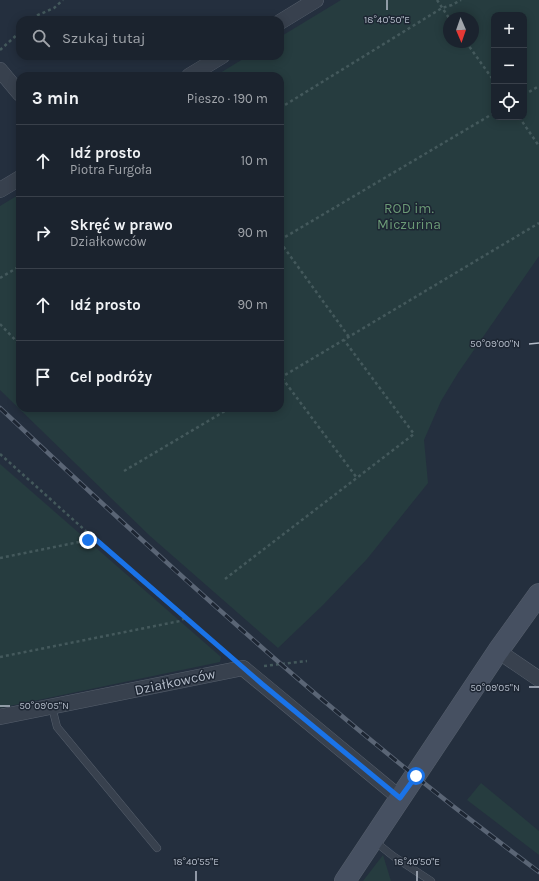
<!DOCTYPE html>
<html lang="pl">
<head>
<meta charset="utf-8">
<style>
  :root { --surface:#1b232e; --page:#242b36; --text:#f1f3f6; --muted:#a0a4aa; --line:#39404a }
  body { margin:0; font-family:Karla,sans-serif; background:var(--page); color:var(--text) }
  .controls { position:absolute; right:12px; top:12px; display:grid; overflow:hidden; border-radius:8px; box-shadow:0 2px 10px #0003 }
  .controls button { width:36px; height:36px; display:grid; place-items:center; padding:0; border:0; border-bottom:1px solid var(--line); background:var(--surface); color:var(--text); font:20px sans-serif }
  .compass { position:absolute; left:443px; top:12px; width:36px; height:36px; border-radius:50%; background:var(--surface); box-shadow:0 2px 10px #0003; rotate:178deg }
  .stop { position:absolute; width:12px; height:12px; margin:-9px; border:3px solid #1a73e8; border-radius:50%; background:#fff }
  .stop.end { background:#1a73e8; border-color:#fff; box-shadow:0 1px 4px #0008 }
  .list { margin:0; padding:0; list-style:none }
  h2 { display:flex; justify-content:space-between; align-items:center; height:52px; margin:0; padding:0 16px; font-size:17px }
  h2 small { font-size:13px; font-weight:400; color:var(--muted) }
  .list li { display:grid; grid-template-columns:26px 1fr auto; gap:12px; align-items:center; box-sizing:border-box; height:72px; padding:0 16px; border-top:1px solid var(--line) }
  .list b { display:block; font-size:15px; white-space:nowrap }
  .list p { margin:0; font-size:13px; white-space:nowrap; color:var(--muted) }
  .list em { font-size:13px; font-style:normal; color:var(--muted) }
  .icon { flex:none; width:22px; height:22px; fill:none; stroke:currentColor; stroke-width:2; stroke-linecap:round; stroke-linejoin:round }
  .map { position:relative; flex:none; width:539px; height:881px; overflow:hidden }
  .search { position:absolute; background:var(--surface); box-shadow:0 2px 10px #0003; left:16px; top:16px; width:268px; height:44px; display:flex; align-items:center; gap:10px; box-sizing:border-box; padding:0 14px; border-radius:12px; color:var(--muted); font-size:15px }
  .panel { position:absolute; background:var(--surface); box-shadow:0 2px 10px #0003; left:16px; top:72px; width:268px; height:340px; border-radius:12px }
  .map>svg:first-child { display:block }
  .green { fill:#263c3f; fill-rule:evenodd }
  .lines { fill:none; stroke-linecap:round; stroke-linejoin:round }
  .lane-casing { stroke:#565f6c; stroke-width:8 }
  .street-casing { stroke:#565f6c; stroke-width:16 }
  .secondary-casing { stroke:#565f6c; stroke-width:22 }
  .path { stroke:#44595c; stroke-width:2.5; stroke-dasharray:3 3; stroke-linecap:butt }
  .lane { stroke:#38414e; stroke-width:7 }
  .street { stroke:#38414e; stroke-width:15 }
  .secondary { stroke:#465061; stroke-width:21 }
  .rail-casing { stroke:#5a6575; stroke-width:4.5 }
  .rail { stroke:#1d2633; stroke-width:3; stroke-dasharray:9; stroke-linecap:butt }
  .route { stroke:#1a73e8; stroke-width:5 }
  .ticks { fill:none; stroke:#b4bcc9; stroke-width:1.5 }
  .labels { text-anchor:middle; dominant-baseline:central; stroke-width:3; stroke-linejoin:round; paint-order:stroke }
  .park-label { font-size:14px; fill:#6b9a76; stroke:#1d2633 }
  .street-label { font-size:14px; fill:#b4bcc9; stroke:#1d2633 }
  .ticks-label { font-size:10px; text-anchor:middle; fill:#b4bcc9; stroke:#1d2633; stroke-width:3; stroke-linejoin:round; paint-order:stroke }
</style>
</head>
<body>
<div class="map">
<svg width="539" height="881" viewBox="0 0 539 881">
  <rect width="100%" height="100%" fill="#242f3e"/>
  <!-- green -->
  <g class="green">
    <path d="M341 0H539V256L458 373 441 401 424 440 428 483 367 559 323 605 278 648 150 536 0 390V206L20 194V408H280V76H215L248 56H280V37ZM494 15H524V117H494ZM449 18H473V42H449Z"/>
    <path d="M0 464 221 657 220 662 0 708Z"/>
    <path d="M481 783 539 831V855L467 800Z"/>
    <path d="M383 855 391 881H363Z"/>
  </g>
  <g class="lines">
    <defs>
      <g id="lane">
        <path d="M52 707 57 727 157 848"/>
        <path d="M373 840 393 856 431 881"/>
      </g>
      <g id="street">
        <path d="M280 22 316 0"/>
        <path d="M0 70 20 94"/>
        <path d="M189 76 222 56"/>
        <path d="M0 190 20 178"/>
        <path d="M498 651 539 679"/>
        <path d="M0 717 243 668 400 798"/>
      </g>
      <path id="secondary" d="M345 881 498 651 539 594"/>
    </defs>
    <!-- lane casing -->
    <use href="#lane" class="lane-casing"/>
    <!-- street casing -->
    <use href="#street" class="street-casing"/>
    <!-- secondary casing -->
    <use href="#secondary" class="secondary-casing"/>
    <!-- path -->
    <g class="path">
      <path d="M437 0 449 18"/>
      <path d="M33 20 38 15 54 8 63 0"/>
      <path d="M466 42 494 81"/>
      <path d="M0 50 20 32"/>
      <path d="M524 95 539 86"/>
      <path d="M280 108 442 8 452 5 461 0"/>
      <path d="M519 117 539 146"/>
      <path d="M280 240 494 113"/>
      <path d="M280 242 349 337"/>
      <path d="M0 278 20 266"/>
      <path d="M0 324 20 345"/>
      <path d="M280 378 539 223"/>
      <path d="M282 378 357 478"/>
      <path d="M0 454 135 575 229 656"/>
      <path d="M124 471 230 408"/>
      <path d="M0 558 94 539"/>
      <path d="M225 579 414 434 344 340"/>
      <path d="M0 657 180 621 185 618"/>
      <path d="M264 666 307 661"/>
    </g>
    <!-- lane -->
    <use href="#lane" class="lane"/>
    <!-- street -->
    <use href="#street" class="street"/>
    <!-- secondary -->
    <use href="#secondary" class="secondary"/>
    <defs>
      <path id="rail" d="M0 408C104 506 209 603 318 696 390 757 464 816 539 872"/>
    </defs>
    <!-- rail casing -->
    <use href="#rail" class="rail-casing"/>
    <!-- rail -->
    <use href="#rail" class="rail"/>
  </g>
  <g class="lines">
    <!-- route -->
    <path class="route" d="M88 540 94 538 262 684 400 798 416 776"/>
  </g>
  <!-- ticks -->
  <path class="ticks" d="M387 0V10M529 344 539 343M529 687H539M0 706H10M196 871V881M417 871V881"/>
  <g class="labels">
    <!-- park labels -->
    <g class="park-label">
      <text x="409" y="208">ROD im.<tspan x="409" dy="16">Miczurina</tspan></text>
    </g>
    <!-- street labels -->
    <g class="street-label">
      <text transform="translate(175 682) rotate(-12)">Działkowców</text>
    </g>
  </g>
  <g class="ticks-label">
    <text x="387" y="23">18°40'50"E</text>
    <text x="495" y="347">50°09'00"N</text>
    <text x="495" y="691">50°09'05"N</text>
    <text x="44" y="709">50°09'05"N</text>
    <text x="196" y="865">18°40'55"E</text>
    <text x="417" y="865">18°40'50"E</text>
  </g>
</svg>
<div class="controls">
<button>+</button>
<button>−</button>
<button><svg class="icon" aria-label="locate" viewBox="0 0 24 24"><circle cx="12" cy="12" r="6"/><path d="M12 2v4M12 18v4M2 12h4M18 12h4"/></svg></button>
</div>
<svg class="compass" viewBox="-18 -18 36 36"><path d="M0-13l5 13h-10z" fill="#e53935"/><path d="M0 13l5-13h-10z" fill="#a0a4aa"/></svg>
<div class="stop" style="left:416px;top:776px"></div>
<div class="stop end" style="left:88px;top:540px"></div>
<div class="search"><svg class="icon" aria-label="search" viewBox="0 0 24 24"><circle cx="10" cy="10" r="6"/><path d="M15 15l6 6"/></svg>Szukaj tutaj</div>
<section class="panel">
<h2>3 min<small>Pieszo · 190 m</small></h2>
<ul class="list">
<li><svg class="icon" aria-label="ahead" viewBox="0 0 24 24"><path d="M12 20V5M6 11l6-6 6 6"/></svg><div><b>Idź prosto</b><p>Piotra Furgoła</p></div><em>10 m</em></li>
<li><svg class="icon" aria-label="right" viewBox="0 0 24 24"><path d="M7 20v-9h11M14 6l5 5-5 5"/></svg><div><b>Skręć w prawo</b><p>Działkowców</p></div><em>90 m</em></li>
<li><svg class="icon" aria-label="ahead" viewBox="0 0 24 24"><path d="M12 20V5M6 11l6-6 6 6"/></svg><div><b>Idź prosto</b></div><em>90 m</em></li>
<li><svg class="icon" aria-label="arrive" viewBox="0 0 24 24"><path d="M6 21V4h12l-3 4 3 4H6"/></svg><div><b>Cel podróży</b></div></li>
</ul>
</section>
</div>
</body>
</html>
